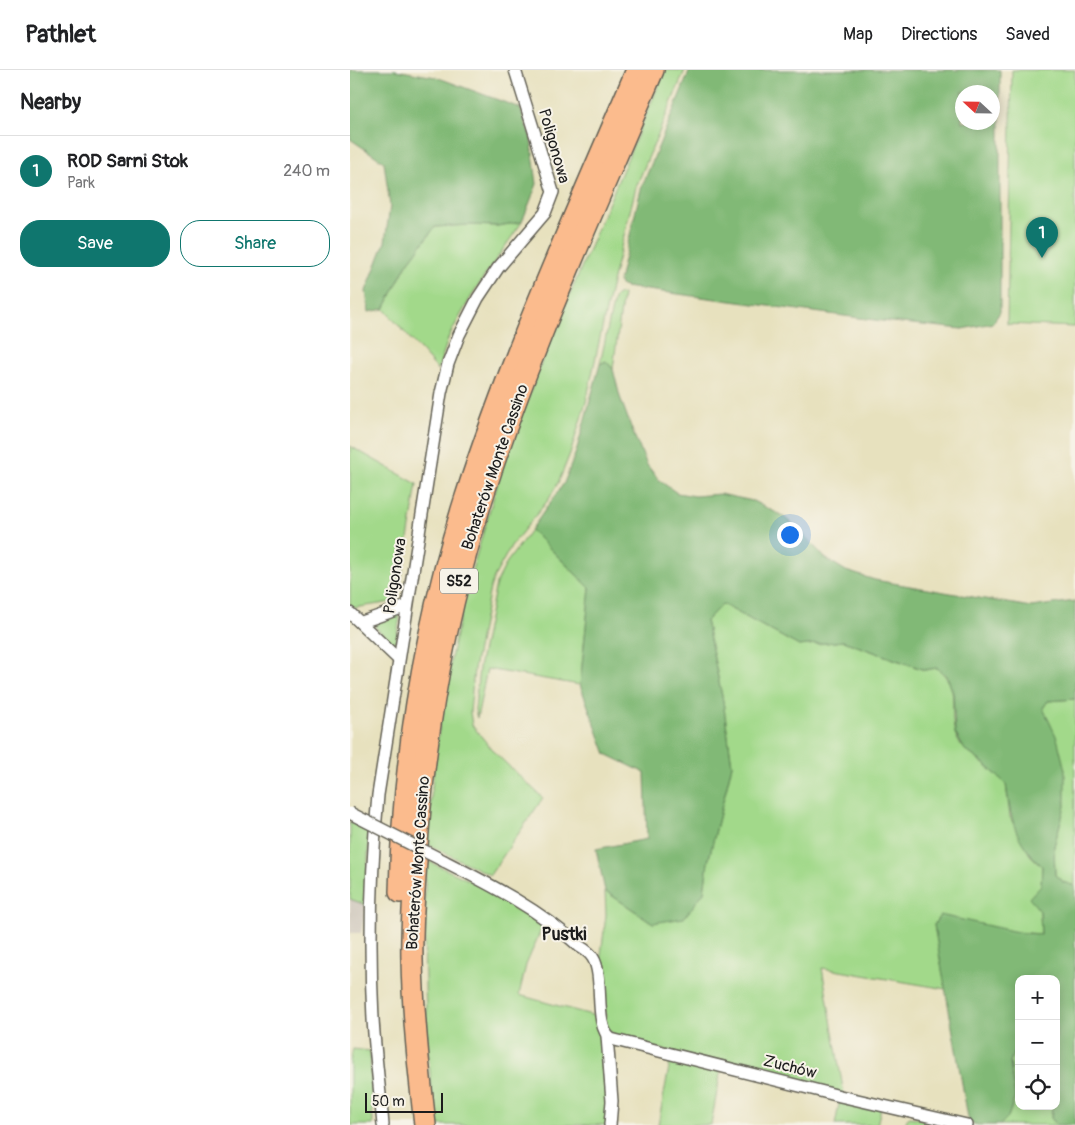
<!DOCTYPE html>
<html lang="en">
<head>
<meta charset="utf-8">
<style>
  :root { --surface:#fff; --page:#f2f2f2; --text:#202124; --muted:#757577; --line:#e0e0e0; --accent:#0f766e }
  body { margin:0; font-family:Pangolin,sans-serif; background:var(--page); color:var(--text) }
  .controls { position:absolute; right:15px; bottom:15px; display:grid; overflow:hidden; border-radius:10px; box-shadow:0 2px 12px #0003 }
  .controls button { width:45px; height:45px; display:grid; place-items:center; padding:0; border:0; border-bottom:1px solid var(--line); background:var(--surface); color:var(--text); font:25px sans-serif }
  .compass { position:absolute; left:605px; top:15px; width:45px; height:45px; border-radius:50%; background:var(--surface); box-shadow:0 2px 12px #0003; rotate:292deg }
  .scale { position:absolute; left:15px; bottom:12px; width:78px; box-sizing:border-box; padding-left:5px; border:2px solid #1c1c1c; border-top:0; font-size:14px; line-height:18px; white-space:nowrap; color:#1c1c1c; -webkit-text-stroke:4px #f7f3e8; paint-order:stroke }
  .you { position:absolute; left:439px; top:464px; width:18px; height:18px; margin:-12px; border:4px solid #fff; border-radius:50%; background:#1a73e8; box-shadow:0 0 0 8px #1a73e833 }
  .badge { display:grid; place-items:center; width:32px; height:32px; border-radius:50%; background:var(--accent); color:#fff; font-size:16px; font-weight:700 }
  .pin { position:absolute; translate:-50% -41px; filter:drop-shadow(0 1px 2px #0008) }
  .pin::after { content:''; position:absolute; top:26px; width:18px; height:15px; background:inherit; clip-path:polygon(0 0,100% 0,50% 100%) }
  .list { margin:0; padding:0; list-style:none }
  h2 { display:flex; justify-content:space-between; align-items:center; height:65px; margin:0; padding:0 20px; font-size:21px }
  h2 small { font-size:16px; font-weight:400; color:var(--muted) }
  .list li { display:grid; grid-template-columns:32px 1fr auto; gap:15px; align-items:center; box-sizing:border-box; height:70px; padding:0 20px; border-top:1px solid var(--line) }
  .list b { display:block; font-size:19px; white-space:nowrap }
  .list p { margin:0; font-size:16px; white-space:nowrap; color:var(--muted) }
  .list em { font-size:16px; font-style:normal; color:var(--muted) }
  .actions { display:flex; gap:10px; padding:15px 20px }
  .actions a { flex:1; padding:11px 0; border:1px solid var(--accent); border-radius:20px; text-align:center; font-size:18px; color:var(--accent) }
  .actions .main { background:var(--accent); color:#fff }
  .icon { flex:none; width:28px; height:28px; fill:none; stroke:currentColor; stroke-width:2; stroke-linecap:round; stroke-linejoin:round }
  .map { position:relative; flex:none; width:725px; height:1055px; overflow:hidden }
  header { display:flex; align-items:center; gap:30px; box-sizing:border-box; height:70px; padding:0 25px; background:var(--surface); border-bottom:1px solid var(--line) }
  header strong { font-size:24px }
  nav { display:flex; gap:28px; margin-inline-start:auto; font-size:18px }
  main { display:flex }
  aside { flex:1; background:var(--surface) }
  .map>svg:first-child { display:block }
  .industrial { fill:#cbc3b8 }
  .green { fill:#a2d98a; stroke:#5f7a53 }
  .forest { fill:#81b976; stroke:#4e6a49; fill-rule:evenodd }
  .lines { fill:none; stroke-linecap:round; stroke-linejoin:round }
  .minor-casing { stroke:#636155; stroke-width:14 }
  .motorway-casing { stroke:#636155; stroke-width:24 }
  .minor { stroke:#fff; stroke-width:11 }
  .motorway { stroke:#fbbb8d; stroke-width:21 }
  .minor-bridge-casing { stroke:#636155; stroke-width:14; stroke-linecap:butt }
  .minor-bridge { stroke:#fff; stroke-width:11 }
  .labels { text-anchor:middle; dominant-baseline:central; stroke-width:4; stroke-linejoin:round; paint-order:stroke }
  .shield { fill:#f7f3e8; stroke:#5e5c59; stroke-width:1 }
  .shield-label { font-size:15px; font-weight:bold; fill:#1c1c1c }
  .street-label { font-size:16px; fill:#1c1c1c; stroke:#f7f3e8 }
  .neighbourhood-label { font-size:18px; font-weight:bold; fill:#1c1c1c; stroke:#f7f3e8 }
</style>
</head>
<body>
<header>
<strong>Pathlet</strong>
<nav><a>Map</a><a>Directions</a><a>Saved</a></nav>
</header>
<main>
<aside>
<h2>Nearby<small></small></h2>
<ul class="list">
<li><span class="badge">1</span><div><b>ROD Sarni Stok</b><p>Park</p></div><em>240 m</em></li>
</ul>
<div class="actions"><a class="main">Save</a><a>Share</a></div>
</aside>
<div class="map">
<svg width="725" height="1055" viewBox="0 0 725 1055">
  <rect width="100%" height="100%" fill="#f7f3e8"/>
  <filter id="ink" filterUnits="userSpaceOnUse"><feTurbulence type="fractalNoise" baseFrequency=".02" numOctaves="2"/><feDisplacementMap in="SourceGraphic" scale="10" xChannelSelector="R" yChannelSelector="G"/><feConvolveMatrix kernelMatrix="1 2 1 2 8 2 1 2 1" color-interpolation-filters="sRGB"/></filter>
  <filter id="wash" filterUnits="userSpaceOnUse"><feTurbulence type="fractalNoise" baseFrequency=".0096" numOctaves="4" result="noise"/><feDisplacementMap in="SourceGraphic" scale="20" xChannelSelector="R" yChannelSelector="G"/><feGaussianBlur stdDeviation="1.12" result="paint"/><feColorMatrix in="noise" values="0 0 0 0 0 0 0 0 0 0 0 0 0 0 0 0 0 1.4 0 .05"/><feComposite in="paint" operator="in"/></filter>
  <g filter="url(#wash)">
    <rect width="100%" height="100%" fill="#e7e1be"/>
    <!-- industrial -->
    <path class="industrial" d="M0 829 16 835 11 863H0Z"/>
    <!-- green -->
    <g class="green">
      <path d="M315 0H335L286 117 261 217 236 332 221 381 209 411 199 429 161 476 144 507 140 518 124 599 120 642 122 655 144 682 193 728 140 805 77 774 84 695 92 638 104 573 120 507 153 395 193 288Z"/>
      <path d="M662 0H725V257L657 254Z"/>
      <path d="M172 152 125 220 99 266 88 300 34 239 57 194 85 157 119 155 147 156Z"/>
      <path d="M273 224 263 299 256 291 250 294 264 229 267 225Z"/>
      <path d="M0 376 67 414 48 531 4 538 0 534Z"/>
      <path d="M181 460 240 518 230 615 137 599 127 648 125 640 129 598 146 514 157 492Z"/>
      <path d="M372 534 449 576 493 571 574 600 587 598C612 618 598 637 605 663 609 679 625 686 636 696 643 701 650 708 656 714L660 747 680 785 692 796 690 841 691 864 584 855 596 919 472 898 494 1024 269 969 257 959 250 892 256 845 255 821 303 853 354 822 358 792 382 695 373 631 356 550Z"/>
      <path d="M48 545 50 547 45 576 25 557V554Z"/>
      <path d="M725 629V816L713 812 705 805 704 776 715 736 693 638 698 631Z"/>
      <path d="M0 752 19 763 16 835 0 829Z"/>
      <path d="M76 790 142 821 194 853 176 895 169 925 249 947 254 968 258 1055H85C75 966 72 879 76 790Z"/>
      <path d="M669 974V1036H702L701 1048 707 1055H650L658 1047 665 1027 660 991 666 975Z"/>
      <path d="M3 979 20 981 23 1055H0V992Z"/>
      <path d="M321 987 371 999 361 1055H308Z"/>
      <path d="M490 1029 531 1038 527 1055H485Z"/>
      <path d="M560 1047 604 1055H555L557 1049Z"/>
    </g>
    <!-- forest -->
    <g class="forest">
      <path d="M0 0H45L86 7 170 38 181 68 187 114 172 152 147 156 119 155 85 157 57 194 34 239 19 242 16 221 35 172 40 136 34 92 0 69Z"/>
      <path d="M340 0H650V242L643 253 612 259 532 251 275 217 270 215 269 211 291 119ZM642 22V52H612V22Z"/>
      <path d="M256 291 263 299 270 327 284 365 297 395 310 411 327 423 345 426 370 424 403 431 431 445 447 457 475 488 496 501 525 510 681 537 725 531V629L698 631 693 638 707 668 715 700V736L704 776 705 805 713 812 725 816V1055H707L701 1048 702 1036H706V909H669V974L666 976 660 992 665 1027 658 1047 650 1055H628L619 1053 584 855 590 845 672 863 691 864 690 841 679 828 691 815 692 796C664 770 661 750 656 714L636 695 615 680 605 663 603 623 597 606 587 598 575 600 493 571 449 576 372 534 356 551 373 631 382 695 358 792 354 822 334 848 303 853 255 821 246 779 297 769 295 703 256 684 230 615 240 518 181 460 214 413 226 382 250 294Z"/>
    </g>
  </g>
  <g filter="url(#ink)">
    <g class="lines">
      <defs>
        <g id="minor">
          <path d="M0 543 48 589"/>
          <path d="M12 552 57 536"/>
          <path d="M94 791C141 815 190 840 229 876 234 879 241 884 243 888 255 907 243 956 261 969L490 1026 617 1055"/>
          <path d="M257 966 262 1031 260 1055"/>
          <path d="M33 1055C30 1020 25 984 23 949 19 874 21 800 28 725L91 323 98 294 109 265 128 228 148 198 195 143 203 122 165 0"/>
        </g>
        <g id="motorway">
          <path d="M50 822C53 690 75 557 115 430 162 283 227 142 287 0"/>
          <path d="M75 1055C69 1000 63 945 62 890 61 858 64 824 66 791 73 670 94 550 130 435 176 286 243 143 303 0"/>
        </g>
      </defs>
      <!-- minor casing -->
      <use href="#minor" class="minor-casing"/>
      <!-- motorway casing -->
      <use href="#motorway" class="motorway-casing"/>
      <!-- minor -->
      <use href="#minor" class="minor"/>
      <!-- motorway -->
      <use href="#motorway" class="motorway"/>
      <defs>
        <path id="minor-bridge" d="M0 743 94 791"/>
      </defs>
      <!-- minor-bridge casing -->
      <use href="#minor-bridge" class="minor-bridge-casing"/>
      <!-- minor-bridge -->
      <use href="#minor-bridge" class="minor-bridge"/>
    </g>
  </g>
  <g class="labels">
    <!-- shield labels -->
    <rect class="shield" x="90" y="498.5" width="38" height="25" rx="4"/>
    <g class="shield-label">
      <text x="109" y="511">S52</text>
    </g>
    <!-- street labels -->
    <g class="street-label">
      <text transform="translate(204 76) rotate(74)">Poligonowa</text>
      <text transform="translate(145 397) rotate(-71)">Bohaterów Monte Cassino</text>
      <text transform="translate(45 506) rotate(-81)">Poligonowa</text>
      <text transform="translate(68 793) rotate(-86)">Bohaterów Monte Cassino</text>
      <text transform="translate(440 997) rotate(14)">Zuchów</text>
    </g>
    <!-- neighbourhood labels -->
    <g class="neighbourhood-label">
      <text x="214" y="864">Pustki</text>
    </g>
  </g>
</svg>
<div class="controls">
<button>+</button>
<button>−</button>
<button><svg class="icon" aria-label="locate" viewBox="0 0 24 24"><circle cx="12" cy="12" r="6"/><path d="M12 2v4M12 18v4M2 12h4M18 12h4"/></svg></button>
</div>
<svg class="compass" viewBox="-18 -18 36 36"><path d="M0-13l5 13h-10z" fill="#e53935"/><path d="M0 13l5-13h-10z" fill="#757577"/></svg>
<div class="scale">50 m</div>
<div class="you"></div>
<div class="pin badge" style="left:692px;top:188px">1</div>
</div>
</main>
</body>
</html>
